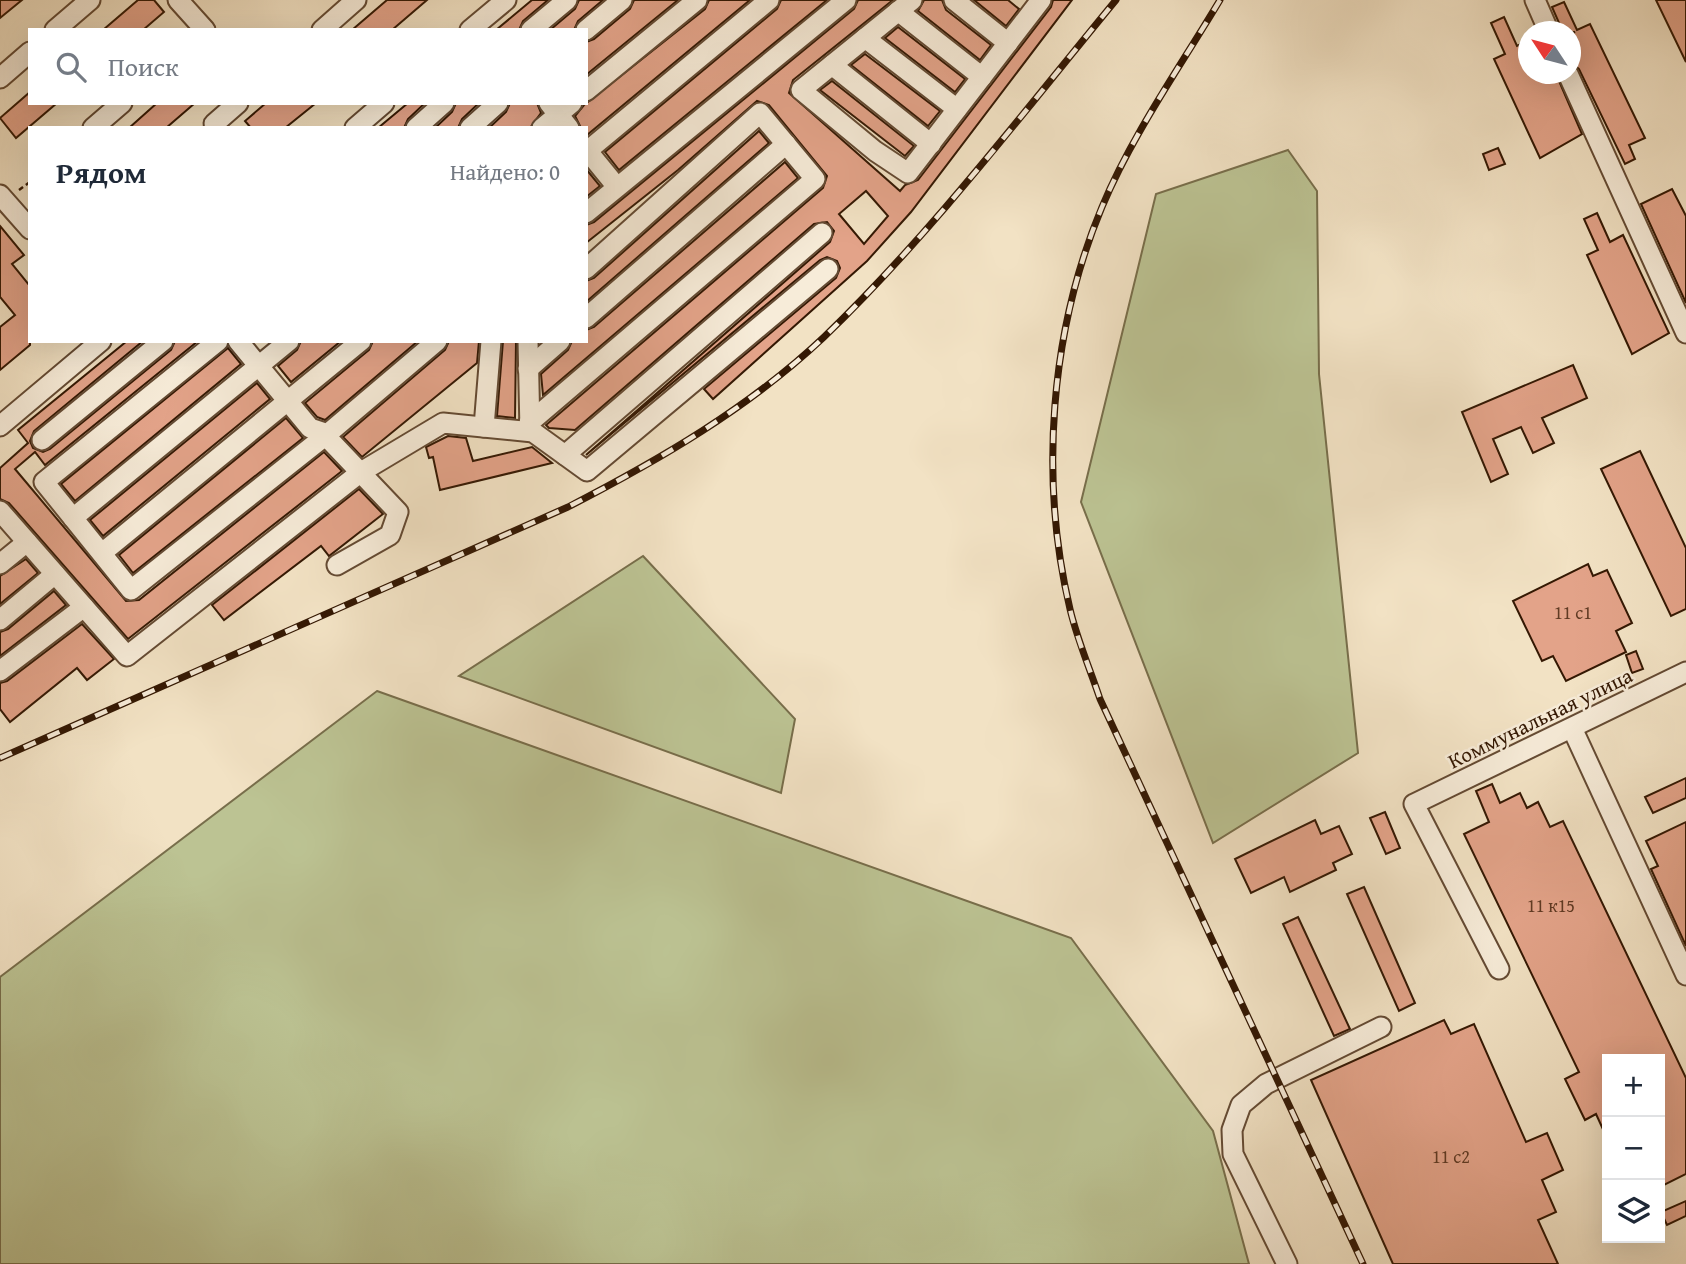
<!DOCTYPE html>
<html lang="ru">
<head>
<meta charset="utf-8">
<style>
  :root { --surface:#fff; --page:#f2f2f3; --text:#1f2937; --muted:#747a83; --line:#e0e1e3 }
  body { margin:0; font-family:"Gentium Book Plus",serif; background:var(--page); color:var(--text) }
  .controls { position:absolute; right:21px; bottom:21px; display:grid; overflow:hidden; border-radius:0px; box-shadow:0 7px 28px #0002 }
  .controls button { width:63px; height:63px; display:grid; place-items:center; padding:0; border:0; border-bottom:2px solid var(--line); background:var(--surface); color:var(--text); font:35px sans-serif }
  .compass { position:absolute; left:1518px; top:21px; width:63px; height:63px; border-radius:50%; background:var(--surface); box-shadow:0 7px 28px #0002; rotate:306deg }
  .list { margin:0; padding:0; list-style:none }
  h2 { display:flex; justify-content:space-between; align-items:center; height:91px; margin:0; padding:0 28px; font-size:30px }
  h2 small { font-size:23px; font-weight:400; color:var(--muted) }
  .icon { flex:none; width:38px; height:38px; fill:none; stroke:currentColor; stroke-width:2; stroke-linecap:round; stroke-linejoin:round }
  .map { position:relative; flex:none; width:1686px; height:1264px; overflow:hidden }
  .search { position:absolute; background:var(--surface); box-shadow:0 7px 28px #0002; left:28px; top:28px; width:560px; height:77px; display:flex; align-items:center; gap:18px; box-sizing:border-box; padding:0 24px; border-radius:0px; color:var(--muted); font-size:26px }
  .panel { position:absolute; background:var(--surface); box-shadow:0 7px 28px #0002; left:28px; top:126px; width:560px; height:217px; border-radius:0px }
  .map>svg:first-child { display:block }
  .green { fill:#bcc393; stroke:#786e4b; stroke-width:2 }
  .building { fill:#e3a389; stroke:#341803; stroke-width:2; fill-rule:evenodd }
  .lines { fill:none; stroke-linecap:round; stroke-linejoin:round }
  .minor-casing { stroke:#644a33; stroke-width:23 }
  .path { stroke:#341803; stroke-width:2.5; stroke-dasharray:5 3.5; stroke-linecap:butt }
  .minor { stroke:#f7ecd9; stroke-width:19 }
  .rail-casing { stroke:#341803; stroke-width:7 }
  .rail { stroke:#f7ecd9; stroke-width:4.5; stroke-dasharray:13; stroke-linecap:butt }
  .labels { text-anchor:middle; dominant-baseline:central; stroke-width:5; stroke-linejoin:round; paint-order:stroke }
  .number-label { font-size:18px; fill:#603b24 }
  .street-label { font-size:21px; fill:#341803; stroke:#f7ecd9 }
</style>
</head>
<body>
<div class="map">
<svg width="1686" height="1264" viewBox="0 0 1686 1264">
  <rect width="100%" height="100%" fill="#f2e2c4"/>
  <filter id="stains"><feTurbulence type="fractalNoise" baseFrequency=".00286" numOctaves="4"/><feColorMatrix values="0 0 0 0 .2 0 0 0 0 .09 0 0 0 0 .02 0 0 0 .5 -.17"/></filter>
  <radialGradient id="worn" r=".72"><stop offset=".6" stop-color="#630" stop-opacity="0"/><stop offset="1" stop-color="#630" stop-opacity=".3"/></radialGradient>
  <!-- green -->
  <g class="green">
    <path d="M1288 150 1317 191 1319 374 1358 753 1213 843 1081 502 1156 194Z"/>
    <path d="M643 556 795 719 781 793 459 676Z"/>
    <path d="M377 691 1071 938 1213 1131 1249 1264H0V977Z"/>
  </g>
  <!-- building -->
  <g class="building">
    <path d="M0 0H22L0 18Z"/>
    <path d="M138 0H154L164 12 143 30H103Z"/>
    <path d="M387 0H427L392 30H352Z"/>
    <path d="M532 0H548L523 21 519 30H496Z"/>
    <path d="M579 0H603L578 21 574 30H550L575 9Z"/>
    <path d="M634 0H678L586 75V42L594 39 630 9Z"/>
    <path d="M709 0H750L587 135 586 128H581L575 116 584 105 705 9Z"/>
    <path d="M781 0H827L619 170 605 152 777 9Z"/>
    <path d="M858 0H893L793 80 789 93 900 191 905 185 918 180 1051 7 1053 0H1072L911 212 867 261 713 399 704 389 836 278 840 268 837 261 827 257 820 260 586 455 830 242 834 231 827 222 814 224 575 430 549 428 546 425 823 188 827 176 769 105 757 101 678 170 586 243V225L594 222 854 9ZM866 191 888 216 864 244 839 214Z"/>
    <path d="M924 0H942L946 10 991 45 980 60 918 11Z"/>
    <path d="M974 0H1008L1019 9 1006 26Z"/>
    <path d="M1656 0H1686V62Z"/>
    <path d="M1564 2 1577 30 1590 24 1645 138 1629 145 1635 159 1625 164 1579 69 1571 62V34L1575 32H1563L1552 7Z"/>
    <path d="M1504 17 1517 46 1529 40V74H1556L1582 134 1540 158 1494 59 1505 54 1491 23Z"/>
    <path d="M898 27 965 79 955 92 885 38Z"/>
    <path d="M865 54 940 111 928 126 851 65Z"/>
    <path d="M832 81 914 146 905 156 820 90Z"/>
    <path d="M30 92V103H57L16 138 0 118Z"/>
    <path d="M157 103H195L166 128H129Z"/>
    <path d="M266 103H316L285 128H251L245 121Z"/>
    <path d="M408 103H425L408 119 404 128H378Z"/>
    <path d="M456 103H479L462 119 458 128H435L452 112Z"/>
    <path d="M510 103H537L541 113 530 128H489L506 112Z"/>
    <path d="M759 131 769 143 586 302V281L594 278Z"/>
    <path d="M1498 148 1505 164 1489 170 1483 154Z"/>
    <path d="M785 162 798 178 543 395 541 374 568 350 572 341H586V330L594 327Z"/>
    <path d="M586 169 600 186 586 197Z"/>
    <path d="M1672 189 1686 216V303L1641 204Z"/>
    <path d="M1597 213 1610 242 1623 235 1669 333 1632 354 1587 255 1598 250 1584 219Z"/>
    <path d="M0 226 24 255 12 264 30 286V345L0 370V327L15 315 0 297Z"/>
    <path d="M127 341H143L34 431 30 441 33 448 43 452 50 449 171 350 175 341H198L45 465 35 452 15 469 126 601 139 600 324 452 342 471 128 639 9 503 0 499V468L28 443 18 430Z"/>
    <path d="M301 341H341L291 382 278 366 297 350Z"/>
    <path d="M373 341H418L325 420 317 417 305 403 369 350Z"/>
    <path d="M449 341H479L477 363 362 457 343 437 445 350Z"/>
    <path d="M503 341H516L515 418 497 416Z"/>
    <path d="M228 348 241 364 75 501 61 484Z"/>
    <path d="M1573 365 1587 398 1542 418 1554 443 1533 453 1521 427 1493 439 1508 474 1491 482 1462 412Z"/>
    <path d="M257 383 270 399 103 536 90 520Z"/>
    <path d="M286 418 303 438 133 573 119 555Z"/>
    <path d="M448 436 466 438 473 461 532 447 552 463 440 490 433 457 429 458 426 447Z"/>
    <path d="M1640 451 1686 548V609L1671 616 1601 469Z"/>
    <path d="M359 489 383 514 329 556 321 546 224 620 212 605Z"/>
    <path d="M26 559 38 573 0 604V576Z"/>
    <path d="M1588 564 1593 576 1607 570 1632 623 1616 631 1626 652 1566 681 1553 656 1542 661 1513 601Z"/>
    <path d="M54 591 66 605 0 656V632L8 629Z"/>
    <path d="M82 624 114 659 87 680 77 668 10 722 0 709V683L7 681Z"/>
    <path d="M1636 651 1643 669 1632 673 1626 655Z"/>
    <path d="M1686 778V798L1653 813 1645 797Z"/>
    <path d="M1492 784 1500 803 1520 793 1527 808 1538 802 1550 827 1563 821 1686 1078V1174L1660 1187V1059H1607V1138L1596 1114 1585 1120 1565 1079 1579 1072 1464 834 1489 822 1476 791Z"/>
    <path d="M1385 812 1400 848 1386 854 1370 818Z"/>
    <path d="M1315 820 1321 834 1339 826 1352 854 1333 863 1336 870 1290 892 1284 877 1251 893 1235 859Z"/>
    <path d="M1686 822V946L1651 869 1658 866 1646 841Z"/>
    <path d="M1364 887 1415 1003 1399 1011 1347 894Z"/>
    <path d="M1298 917 1350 1029 1334 1036 1283 924Z"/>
    <path d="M1444 1020 1451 1034 1474 1024 1526 1142 1547 1133 1563 1170 1542 1180 1556 1212 1538 1220 1558 1264H1393L1311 1080Z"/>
    <path d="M1686 1201V1216L1667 1225 1661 1212Z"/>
  </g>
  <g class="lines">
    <defs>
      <g id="minor">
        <path d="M178 0 205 30"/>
        <path d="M912 0 801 90 875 151 908 173 1041 0"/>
        <path d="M954 0 1008 43"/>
        <path d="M1535 0 1549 32"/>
        <path d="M898 11 982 77"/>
        <path d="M55 30 90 0"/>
        <path d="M322 30 356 0"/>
        <path d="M470 30 506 0"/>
        <path d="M531 30 567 0"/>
        <path d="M586 30 622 0"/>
        <path d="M865 38 957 109"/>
        <path d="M832 65 931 144"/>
        <path d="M1568 74 1686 333"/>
        <path d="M0 78 30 52"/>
        <path d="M586 91 697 0"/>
        <path d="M549 103 569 128"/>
        <path d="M93 128 122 103"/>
        <path d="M217 128 214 124 238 103"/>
        <path d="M355 128 384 103"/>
        <path d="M416 128 444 103"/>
        <path d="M470 128 498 103"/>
        <path d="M542 128 572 103"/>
        <path d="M586 149 617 187"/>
        <path d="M586 152 769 0"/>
        <path d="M0 195 30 229"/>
        <path d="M586 213 846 0"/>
        <path d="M586 318 786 144"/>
        <path d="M218 341 44 482 131 590 325 436 437 341"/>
        <path d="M238 341 310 428 322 432 398 512 390 535 337 565"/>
        <path d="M528 341 530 431"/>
        <path d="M528 369 560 341"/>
        <path d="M529 423 815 179 760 113 586 269"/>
        <path d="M0 426 101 341"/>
        <path d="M484 427 491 341"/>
        <path d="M42 440 163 341"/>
        <path d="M565 455 822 233"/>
        <path d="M0 511 127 656 361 472 443 423 533 432 587 471 828 269"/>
        <path d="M73 518 289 341"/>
        <path d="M102 553 361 341"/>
        <path d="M0 564 27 542"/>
        <path d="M0 620 55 574"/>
        <path d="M0 671 84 607"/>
        <path d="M1572 728 1686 975"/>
        <path d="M1499 969 1414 804 1686 672"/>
        <path d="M1287 1264 1233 1154 1232 1130 1241 1105 1266 1084 1381 1027"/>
      </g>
    </defs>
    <!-- minor casing -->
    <use href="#minor" class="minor-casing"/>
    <!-- path -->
    <path class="path" d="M19 190 30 182"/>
    <!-- minor -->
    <use href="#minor" class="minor"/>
    <defs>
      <g id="rail">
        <path d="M1220 0C1180 67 1132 135 1102 207 1050 331 1039 479 1070 609 1077 639 1090 669 1100 699L1363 1264"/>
        <path d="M0 758 568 507C659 460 749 408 824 337 931 234 1022 114 1116 0"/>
      </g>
    </defs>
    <!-- rail casing -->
    <use href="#rail" class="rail-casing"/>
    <!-- rail -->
    <use href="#rail" class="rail"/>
  </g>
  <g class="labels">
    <!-- number labels -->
    <g class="number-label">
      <text x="1573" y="612">11 с1</text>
      <text x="1551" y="905">11 к15</text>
      <text x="1451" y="1156">11 с2</text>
    </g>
    <!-- street labels -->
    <g class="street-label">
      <text transform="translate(1540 718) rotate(-26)">Коммунальная улица</text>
    </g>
  </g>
  <rect width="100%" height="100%" filter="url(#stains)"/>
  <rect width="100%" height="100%" fill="url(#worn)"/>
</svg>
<div class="controls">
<button>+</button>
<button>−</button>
<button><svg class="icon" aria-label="layers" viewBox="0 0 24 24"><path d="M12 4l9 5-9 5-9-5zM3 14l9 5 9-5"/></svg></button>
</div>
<svg class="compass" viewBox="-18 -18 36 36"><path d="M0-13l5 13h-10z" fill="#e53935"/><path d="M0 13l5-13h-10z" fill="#747a83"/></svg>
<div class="search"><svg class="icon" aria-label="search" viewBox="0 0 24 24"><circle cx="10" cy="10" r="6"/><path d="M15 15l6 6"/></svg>Поиск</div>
<section class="panel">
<h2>Рядом<small>Найдено: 0</small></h2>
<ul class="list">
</ul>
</section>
</div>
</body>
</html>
